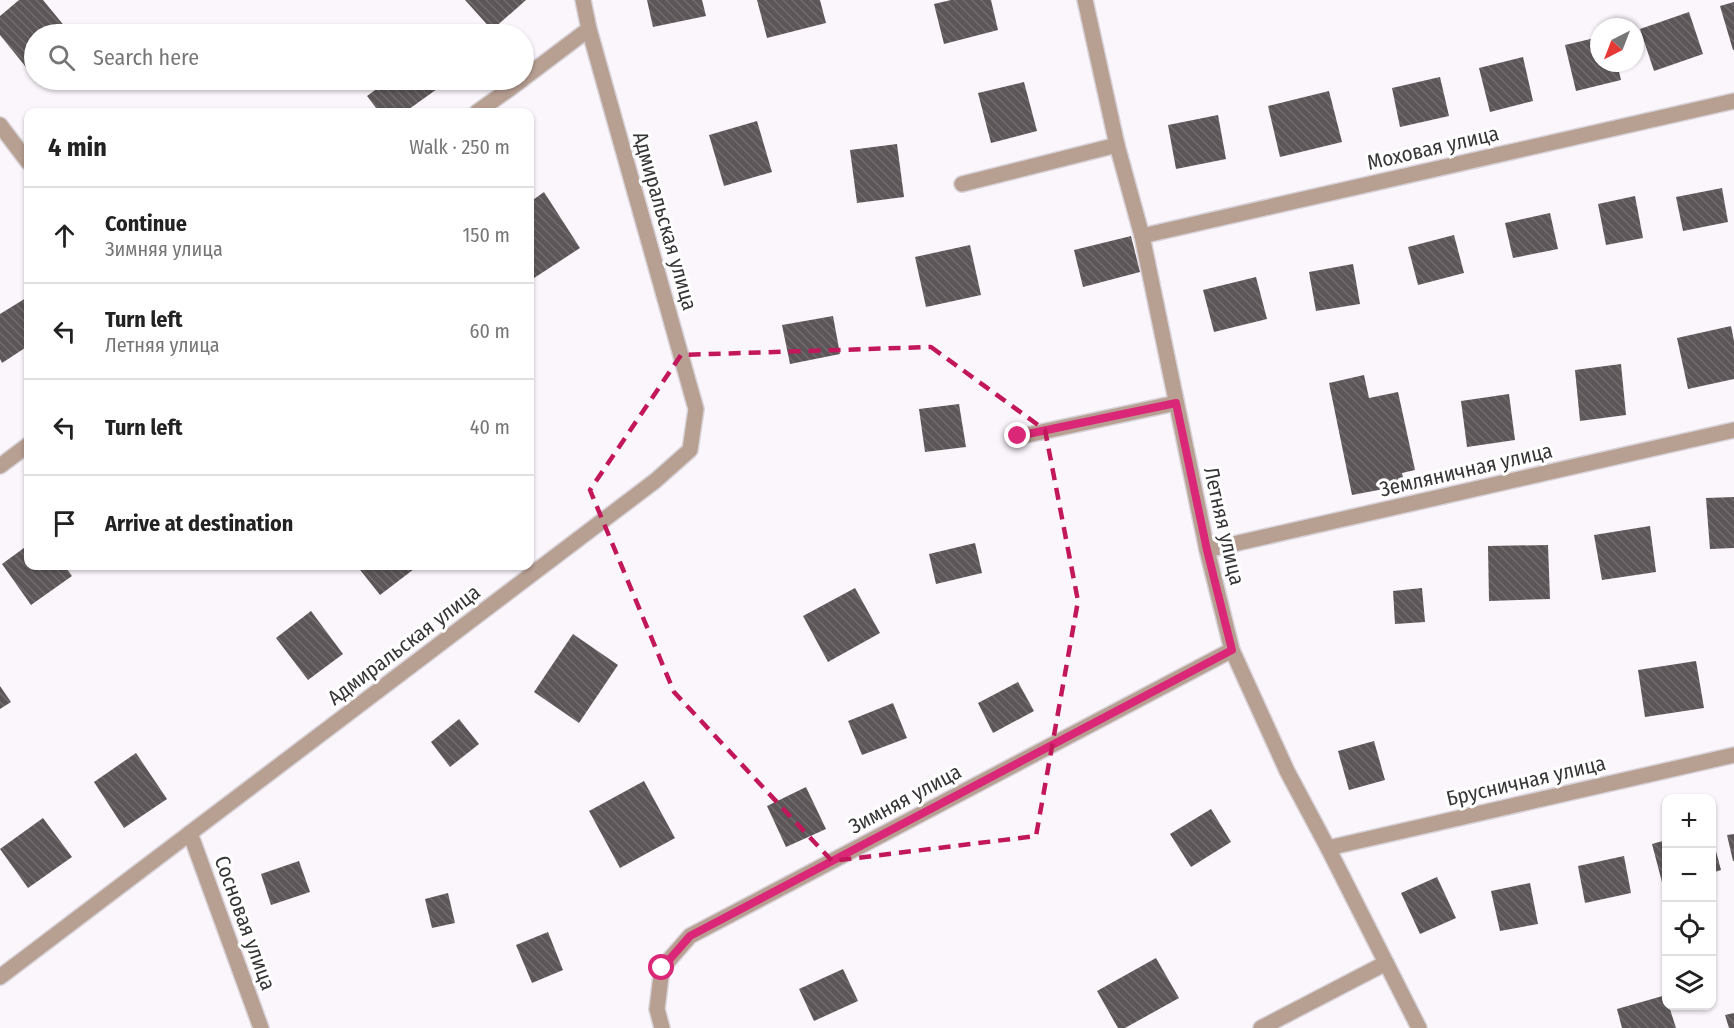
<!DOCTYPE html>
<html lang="en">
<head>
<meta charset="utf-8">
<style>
  :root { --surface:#fff; --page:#f6f6f6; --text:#222; --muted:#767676; --line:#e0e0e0 }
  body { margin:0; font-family:"Fira Sans Condensed",sans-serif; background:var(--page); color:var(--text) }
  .controls { position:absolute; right:18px; bottom:18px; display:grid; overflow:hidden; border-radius:12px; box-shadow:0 2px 4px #0004 }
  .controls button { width:54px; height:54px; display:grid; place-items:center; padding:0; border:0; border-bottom:2px solid var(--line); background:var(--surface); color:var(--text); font:30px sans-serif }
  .compass { position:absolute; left:1590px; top:18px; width:54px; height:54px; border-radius:50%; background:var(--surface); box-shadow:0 2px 4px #0004; rotate:222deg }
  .stop { position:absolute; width:18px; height:18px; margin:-14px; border:4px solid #db2777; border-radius:50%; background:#fff }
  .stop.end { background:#db2777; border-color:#fff; box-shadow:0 2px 6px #0008 }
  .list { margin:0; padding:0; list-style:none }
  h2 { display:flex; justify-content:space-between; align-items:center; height:78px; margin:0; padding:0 24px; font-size:26px }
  h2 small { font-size:20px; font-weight:400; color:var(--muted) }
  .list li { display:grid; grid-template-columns:39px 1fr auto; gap:18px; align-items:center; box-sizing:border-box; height:96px; padding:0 24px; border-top:2px solid var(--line) }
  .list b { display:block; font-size:22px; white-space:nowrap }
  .list p { margin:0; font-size:20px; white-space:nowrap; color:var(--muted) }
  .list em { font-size:20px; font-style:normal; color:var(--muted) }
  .icon { flex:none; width:33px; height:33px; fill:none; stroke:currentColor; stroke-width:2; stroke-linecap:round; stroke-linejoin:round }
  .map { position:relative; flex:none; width:1734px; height:1028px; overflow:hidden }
  .search { position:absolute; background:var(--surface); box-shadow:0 2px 4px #0004; left:24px; top:24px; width:510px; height:66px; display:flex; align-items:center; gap:15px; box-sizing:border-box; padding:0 21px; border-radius:33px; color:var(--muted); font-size:22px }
  .panel { position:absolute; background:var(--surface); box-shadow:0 2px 4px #0004; left:24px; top:108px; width:510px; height:462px; border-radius:12px }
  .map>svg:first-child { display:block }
  .building { fill:url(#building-back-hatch) }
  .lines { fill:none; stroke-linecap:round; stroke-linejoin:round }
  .street-casing { stroke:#d8d3d9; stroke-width:18 }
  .street { stroke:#b79f92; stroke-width:15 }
  .route { stroke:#db2777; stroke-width:8 }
  .marked { fill:none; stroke:#c2185b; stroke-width:4.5; stroke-dasharray:12 8; stroke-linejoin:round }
  .labels { text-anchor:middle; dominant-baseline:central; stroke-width:6; stroke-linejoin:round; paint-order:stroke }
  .street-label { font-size:21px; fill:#373537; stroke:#fff }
</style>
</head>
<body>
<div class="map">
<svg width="1734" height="1028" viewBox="0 0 1734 1028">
  <defs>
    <pattern id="building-back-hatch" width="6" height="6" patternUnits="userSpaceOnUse" patternTransform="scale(1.5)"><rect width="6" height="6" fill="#5d5658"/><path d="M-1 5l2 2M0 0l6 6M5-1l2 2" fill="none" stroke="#716c6d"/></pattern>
  </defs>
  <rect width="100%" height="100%" fill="#fbf6fc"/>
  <!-- building -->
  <g class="building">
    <path d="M19 0H43L71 34H34V77L0 35V16Z"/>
    <path d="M465 0H526L492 30Z"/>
    <path d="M647 0H702L706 16 653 27Z"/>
    <path d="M757 0H820L826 23 767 38Z"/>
    <path d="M951 0H991L998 30 944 44 934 4Z"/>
    <path d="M1734 2V50H1733L1720 6Z"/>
    <path d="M1689 12 1703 54 1654 71 1640 29Z"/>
    <path d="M1599 37V63H1617L1621 80 1576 91 1565 45Z"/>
    <path d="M1523 57 1533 101 1490 112 1479 68Z"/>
    <path d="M1440 77 1449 116 1400 127 1392 88Z"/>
    <path d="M389 80H441L444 84 405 112H379L367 96Z"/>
    <path d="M1024 82 1037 131 991 143 978 93Z"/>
    <path d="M1329 91 1342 142 1280 157 1268 106Z"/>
    <path d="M1218 115 1226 159 1176 169 1168 125Z"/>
    <path d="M757 121 772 172 724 186 709 135Z"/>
    <path d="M897 144 904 197 857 203 850 150Z"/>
    <path d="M1722 188 1728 222 1683 231 1676 197Z"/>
    <path d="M544 192 580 248 531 280 530 202Z"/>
    <path d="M1635 196 1643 238 1606 245 1598 204Z"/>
    <path d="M1550 213 1558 249 1513 258 1505 223Z"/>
    <path d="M1454 235 1464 273 1418 285 1408 247Z"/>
    <path d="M1131 236 1140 272 1083 287 1074 250Z"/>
    <path d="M970 245 981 295 926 307 915 257Z"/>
    <path d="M1353 264 1360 304 1316 311 1309 272Z"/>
    <path d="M1256 277 1267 319 1214 332 1203 290Z"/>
    <path d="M26 298 28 301V346L2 363 0 359V314Z"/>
    <path d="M833 316 840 354 790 364 782 325Z"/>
    <path d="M1731 326 1734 341V379L1688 389 1677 338Z"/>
    <path d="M1621 364 1626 415 1580 421 1575 370Z"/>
    <path d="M1364 375 1369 398 1398 392 1415 470 1402 473 1405 485 1352 495 1329 383Z"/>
    <path d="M1509 394 1515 440 1467 447 1461 401Z"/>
    <path d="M959 404 966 447 925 452 919 409Z"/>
    <path d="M1734 497V548L1710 549 1706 498Z"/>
    <path d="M1650 526 1656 572 1602 580 1594 535Z"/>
    <path d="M975 543 982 573 936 584 929 554Z"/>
    <path d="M28 545V566H65L72 576 31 605 2 564Z"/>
    <path d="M1548 545 1550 599 1489 601 1488 546Z"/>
    <path d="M357 566H418L380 595Z"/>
    <path d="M855 588 880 633 828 662 803 616Z"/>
    <path d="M1422 588 1425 622 1395 624 1393 591Z"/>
    <path d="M311 611 343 654 308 680 276 638Z"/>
    <path d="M573 634 618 665 579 723 534 692Z"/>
    <path d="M1696 661 1704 708 1645 717 1638 670Z"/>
    <path d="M1018 682 1034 711 993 733 978 703Z"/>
    <path d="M0 686 11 702 0 709Z"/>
    <path d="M893 703 907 738 862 755 848 721Z"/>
    <path d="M459 719 479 744 450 767 431 742Z"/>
    <path d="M1374 741 1385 780 1349 790 1338 751Z"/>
    <path d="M136 753 167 799 124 828 94 782Z"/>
    <path d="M644 781 675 838 620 868 589 811Z"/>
    <path d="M806 787 826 829 786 847 767 806Z"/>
    <path d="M1211 809 1231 842 1191 867 1170 834Z"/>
    <path d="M43 818 72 857 28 888 0 849Z"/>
    <path d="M1734 834V861H1733L1727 835Z"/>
    <path d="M1712 836 1721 870 1712 873Z"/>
    <path d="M1666 840V885L1663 886 1652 844Z"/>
    <path d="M1624 856 1631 893 1585 903 1578 866Z"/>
    <path d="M299 861 310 892 271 905 261 874Z"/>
    <path d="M1437 877 1456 918 1420 934 1401 893Z"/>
    <path d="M1530 883 1538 924 1500 931 1491 891Z"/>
    <path d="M448 893 455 923 432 928 425 899Z"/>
    <path d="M548 932 563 970 532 983 516 945Z"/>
    <path d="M1156 958 1179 998 1125 1028H1118L1097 991Z"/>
    <path d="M843 969 858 1001 814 1021 799 989Z"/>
    <path d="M1666 995V1006H1669L1676 1028H1622L1617 1009Z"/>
    <path d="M1734 1013V1028H1729L1725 1015Z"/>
  </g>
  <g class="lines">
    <defs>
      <g id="street">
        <path d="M1085 0 1117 145 1142 236 1207 550 1232 650 1287 771 1328 848 1419 1028"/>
        <path d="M524 78 589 29"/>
        <path d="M477 112 522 80"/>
        <path d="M0 125 28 162"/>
        <path d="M962 184 1117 145"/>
        <path d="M1142 236 1734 101"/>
        <path d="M1018 437 1176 403"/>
        <path d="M0 466 28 445"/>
        <path d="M1207 550 1734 430"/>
        <path d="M190 833 261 1028"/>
        <path d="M1328 848 1734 755"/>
        <path d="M0 977 655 481 690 450 696 409 589 29 583 0"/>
        <path d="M662 1028 657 1009 662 968 690 936 1232 650"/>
        <path d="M1261 1028 1386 963"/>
      </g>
    </defs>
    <!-- street casing -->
    <use href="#street" class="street-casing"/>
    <!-- street -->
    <use href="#street" class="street"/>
  </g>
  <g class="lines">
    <!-- route -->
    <path class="route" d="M662 968 690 936 1232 650 1207 550 1176 403 1018 436"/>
  </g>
  <!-- marked area -->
  <path class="marked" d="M931 347 1045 430 1078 601 1036 836 832 861 674 692 590 490 681 355Z"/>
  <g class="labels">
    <!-- street labels -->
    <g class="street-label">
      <text transform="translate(1433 148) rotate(-13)">Моховая улица</text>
      <text transform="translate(665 221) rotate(74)">Адмиральская улица</text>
      <text transform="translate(1466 470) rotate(-13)">Земляничная улица</text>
      <text transform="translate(1224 526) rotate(77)">Летняя улица</text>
      <text transform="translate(404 645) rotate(-37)">Адмиральская улица</text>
      <text transform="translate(1526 781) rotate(-13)">Брусничная улица</text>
      <text transform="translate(905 799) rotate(-28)">Зимняя улица</text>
      <text transform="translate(245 923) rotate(70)">Сосновая улица</text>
    </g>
  </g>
</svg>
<div class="controls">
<button>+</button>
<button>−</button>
<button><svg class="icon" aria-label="locate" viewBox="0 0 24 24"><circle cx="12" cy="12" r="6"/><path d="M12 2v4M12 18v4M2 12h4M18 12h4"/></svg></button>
<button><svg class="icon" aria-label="layers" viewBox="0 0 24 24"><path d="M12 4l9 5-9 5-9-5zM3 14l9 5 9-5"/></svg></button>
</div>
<svg class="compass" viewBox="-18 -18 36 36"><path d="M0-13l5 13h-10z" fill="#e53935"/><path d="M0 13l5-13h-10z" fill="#767676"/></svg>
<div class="stop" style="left:662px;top:968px"></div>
<div class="stop end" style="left:1018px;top:436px"></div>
<div class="search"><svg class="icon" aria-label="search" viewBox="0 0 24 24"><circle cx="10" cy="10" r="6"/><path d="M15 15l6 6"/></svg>Search here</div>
<section class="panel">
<h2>4 min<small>Walk · 250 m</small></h2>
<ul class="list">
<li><svg class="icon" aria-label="ahead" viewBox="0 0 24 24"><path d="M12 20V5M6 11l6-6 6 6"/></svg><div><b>Continue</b><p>Зимняя улица</p></div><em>150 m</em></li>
<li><svg class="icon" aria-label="left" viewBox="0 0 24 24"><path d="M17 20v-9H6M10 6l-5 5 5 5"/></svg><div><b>Turn left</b><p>Летняя улица</p></div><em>60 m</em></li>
<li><svg class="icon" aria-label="left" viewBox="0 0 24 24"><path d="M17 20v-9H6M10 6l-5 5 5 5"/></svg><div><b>Turn left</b></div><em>40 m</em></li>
<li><svg class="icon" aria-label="arrive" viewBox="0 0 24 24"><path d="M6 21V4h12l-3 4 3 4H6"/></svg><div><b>Arrive at destination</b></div></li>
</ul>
</section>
</div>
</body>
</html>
